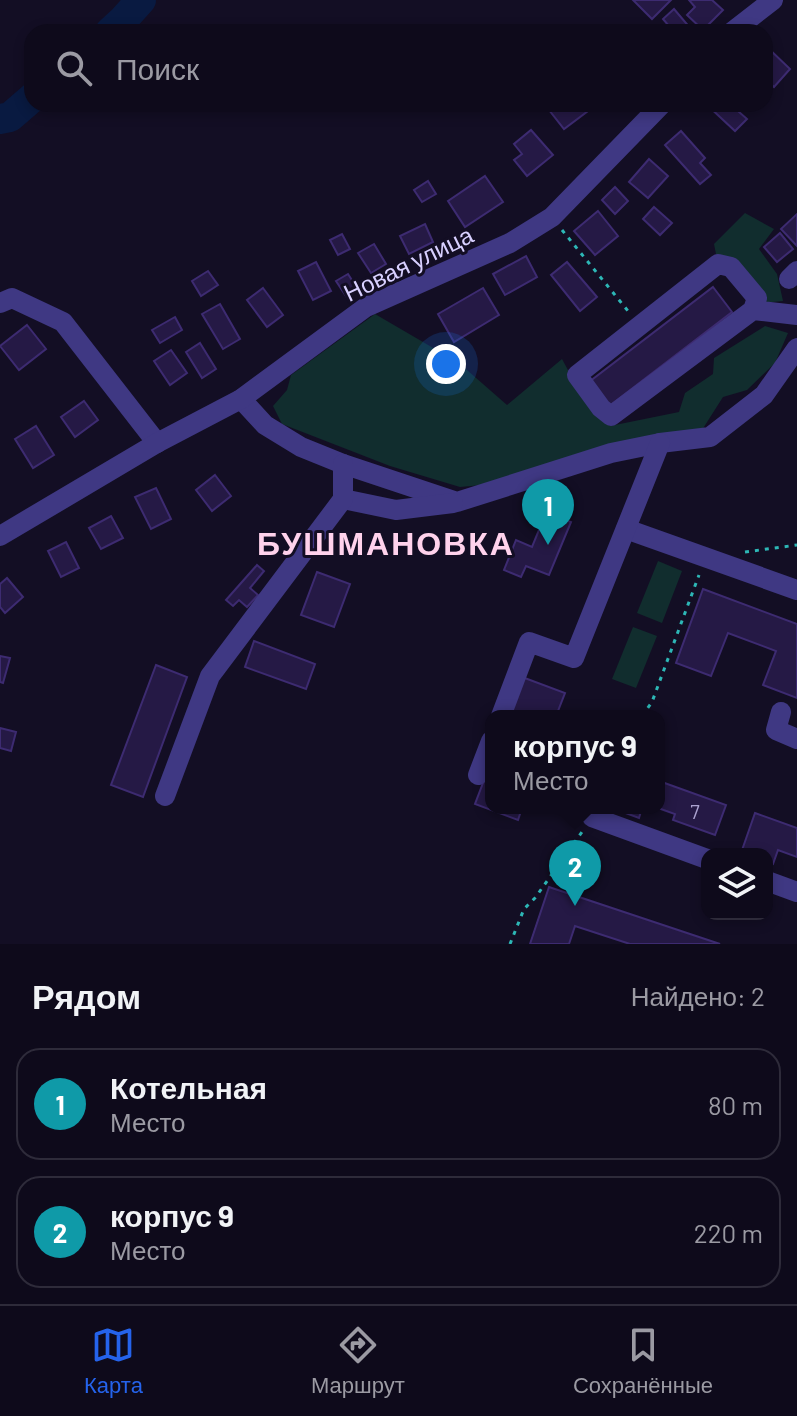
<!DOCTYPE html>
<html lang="ru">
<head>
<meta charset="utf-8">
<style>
  :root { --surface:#0e0a1b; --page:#1c1828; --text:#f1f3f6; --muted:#9b9aa3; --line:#2e2b3a; --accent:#2563eb }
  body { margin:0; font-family:Barlow,sans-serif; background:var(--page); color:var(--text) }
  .controls { position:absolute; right:24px; bottom:24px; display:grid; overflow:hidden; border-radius:16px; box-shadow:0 4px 12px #0003 }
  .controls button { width:72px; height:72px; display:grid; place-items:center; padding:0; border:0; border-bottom:2px solid var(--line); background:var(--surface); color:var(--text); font:40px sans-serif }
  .you { position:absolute; left:446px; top:364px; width:28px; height:28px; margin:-20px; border:6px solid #fff; border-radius:50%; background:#1a73e8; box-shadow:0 0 0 12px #1a73e833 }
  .badge { display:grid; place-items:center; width:52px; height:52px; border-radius:50%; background:var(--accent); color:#fff; font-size:26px; font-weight:700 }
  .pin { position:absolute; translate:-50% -66px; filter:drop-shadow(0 2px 4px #0008) }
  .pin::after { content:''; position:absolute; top:42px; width:28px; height:24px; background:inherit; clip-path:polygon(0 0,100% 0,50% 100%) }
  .popup { position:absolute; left:485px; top:710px; width:180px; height:104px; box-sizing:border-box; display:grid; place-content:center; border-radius:16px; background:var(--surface); filter:drop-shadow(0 2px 6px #0005); font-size:26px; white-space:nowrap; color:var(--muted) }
  .popup b { font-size:30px; color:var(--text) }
  .popup::after { content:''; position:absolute; left:50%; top:100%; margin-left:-16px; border:16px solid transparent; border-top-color:var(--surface) }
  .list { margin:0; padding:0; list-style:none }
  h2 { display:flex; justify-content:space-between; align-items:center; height:104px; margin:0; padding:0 32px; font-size:34px }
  h2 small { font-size:26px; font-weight:400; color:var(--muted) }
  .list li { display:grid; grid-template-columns:52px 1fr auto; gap:24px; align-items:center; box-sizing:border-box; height:112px; margin:0 16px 16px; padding:0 16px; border:2px solid var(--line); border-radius:24px }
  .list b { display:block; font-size:30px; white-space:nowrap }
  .list p { margin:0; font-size:26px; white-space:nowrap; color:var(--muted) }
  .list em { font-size:26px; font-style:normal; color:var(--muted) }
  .icon { flex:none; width:44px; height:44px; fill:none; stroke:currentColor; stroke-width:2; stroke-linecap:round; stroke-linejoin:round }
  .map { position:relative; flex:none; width:797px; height:944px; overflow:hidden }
  .search { position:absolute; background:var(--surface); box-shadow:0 4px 12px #0003; left:24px; right:24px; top:24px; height:88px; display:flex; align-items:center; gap:20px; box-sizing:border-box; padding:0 28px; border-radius:24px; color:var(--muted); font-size:30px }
  .sheet { height:360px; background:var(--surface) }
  nav { display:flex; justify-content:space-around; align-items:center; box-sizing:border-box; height:112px; border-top:2px solid var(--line); background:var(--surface); font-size:22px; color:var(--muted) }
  nav a { display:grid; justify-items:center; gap:4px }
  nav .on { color:var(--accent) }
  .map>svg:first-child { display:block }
  .green { fill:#112d2e }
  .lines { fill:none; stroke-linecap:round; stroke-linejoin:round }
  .river { stroke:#091a41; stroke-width:30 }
  .building { fill:#251945; stroke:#3d2b71; stroke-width:2 }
  .path { stroke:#2db7b6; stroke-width:3; stroke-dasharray:4 6; stroke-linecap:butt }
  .minor { stroke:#3f3883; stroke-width:20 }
  .labels { text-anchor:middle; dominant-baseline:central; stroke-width:6; stroke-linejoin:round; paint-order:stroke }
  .number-label { font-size:20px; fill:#aba2d0 }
  .street-label { font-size:24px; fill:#d8d0ff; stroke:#130e24 }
  .district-label { font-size:32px; font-weight:bold; letter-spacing:2px; fill:#ffd2ec; stroke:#130e24 }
</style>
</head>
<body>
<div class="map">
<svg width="797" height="944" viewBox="0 0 797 944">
  <rect width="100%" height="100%" fill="#130e24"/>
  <!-- green -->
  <g class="green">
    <path d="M745 213 774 229 759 249 777 274 783 301 762 303 717 259 714 244Z"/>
    <path d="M375 314 459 363 507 405 562 359 575 383 610 426 679 412 685 393 713 374 714 358 765 326 788 333 775 363 747 390 723 397 702 430 492 484 460 487 390 466 282 424 273 406 287 390 291 375Z"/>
    <path d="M658 561 682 571 662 623 637 613Z"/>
    <path d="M633 627 657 636 636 688 612 679Z"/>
  </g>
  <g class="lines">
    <!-- river -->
    <g class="river">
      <path d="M110 32 123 20 141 0"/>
      <path d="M0 119 10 117 32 98"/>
    </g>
  </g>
  <!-- building -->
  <g class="building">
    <path d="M633 0H671L652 19Z"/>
    <path d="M689 0H712L723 10 703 30 687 15 695 7Z"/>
    <path d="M674 9 691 29 688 32H674L663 19Z"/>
    <path d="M766 46 790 69 774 87 765 78Z"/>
    <path d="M557 104H583L588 111 564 129 549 110Z"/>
    <path d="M706 104H730L747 119 735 131Z"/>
    <path d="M531 130 553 155 527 176 514 160 522 154 514 144Z"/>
    <path d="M681 131 705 158 700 163 711 175 700 184 665 145Z"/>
    <path d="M649 159 668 176 648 198 629 182Z"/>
    <path d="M485 176 503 202 465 227 448 201Z"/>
    <path d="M428 181 436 194 422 202 414 190Z"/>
    <path d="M615 187 628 201 615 214 602 200Z"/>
    <path d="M654 207 672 223 660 235 643 219Z"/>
    <path d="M598 211 618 236 595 255 574 231Z"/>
    <path d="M797 214V246L781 229Z"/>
    <path d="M425 224 433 242 409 254 400 236Z"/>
    <path d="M780 233 793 249 777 262 764 247Z"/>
    <path d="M342 234 350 249 338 255 330 240Z"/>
    <path d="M374 244 386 264 371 273 358 253Z"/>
    <path d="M526 256 537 277 505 295 493 274Z"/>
    <path d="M316 262 331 291 313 300 298 271Z"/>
    <path d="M567 262 597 297 580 311 551 275Z"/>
    <path d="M208 271 218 285 201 296 192 281Z"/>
    <path d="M348 274 357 288 346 296 336 281Z"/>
    <path d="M713 287 732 312 608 407 589 382Z"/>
    <path d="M263 288 283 315 267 327 247 300Z"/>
    <path d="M483 288 499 315 454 342 438 314Z"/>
    <path d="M220 304 240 339 223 349 202 314Z"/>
    <path d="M175 317 182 330 160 343 152 330Z"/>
    <path d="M27 325 46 349 19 370 0 346Z"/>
    <path d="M200 343 216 369 202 378 186 352Z"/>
    <path d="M171 350 187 373 170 385 154 361Z"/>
    <path d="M84 401 98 420 75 437 61 417Z"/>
    <path d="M36 426 54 455 33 468 15 439Z"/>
    <path d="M215 475 231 496 212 511 196 490Z"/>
    <path d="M156 488 171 519 151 529 135 497Z"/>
    <path d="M546 513 571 522 549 575 526 566 521 577 504 570 516 540 532 547Z"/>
    <path d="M111 516 123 538 101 549 89 528Z"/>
    <path d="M66 542 79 568 61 577 48 551Z"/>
    <path d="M257 565 264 571 250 588 258 595 247 607 239 600 233 606 226 600Z"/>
    <path d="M317 572 350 584 334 627 301 615Z"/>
    <path d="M7 578 23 597 5 613 0 607V584Z"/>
    <path d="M703 589 797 624V698L763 685 776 651 728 633 711 676 676 663Z"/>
    <path d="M254 641 315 664 306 689 245 667Z"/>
    <path d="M0 656 10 658 3 683 0 682Z"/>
    <path d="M156 665 187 677 143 797 111 785Z"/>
    <path d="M522 677 565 693 556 716H508Z"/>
    <path d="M0 728 16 732 11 751 0 748Z"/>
    <path d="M491 762V808H522L518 820 475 804Z"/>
    <path d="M659 781 726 805 715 835 673 820 675 814 658 808Z"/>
    <path d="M612 808H642L639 818Z"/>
    <path d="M755 813 797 828V857L778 850 773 864 767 862V854L741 853Z"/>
    <path d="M549 887 720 944H630L575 926 569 944H530Z"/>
  </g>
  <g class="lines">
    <!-- path -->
    <g class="path">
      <path d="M562 230 628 311"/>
      <path d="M745 552 797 545"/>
      <path d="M642 716 652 702 699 575"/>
      <path d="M510 944 524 909 535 898 582 832"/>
    </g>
    <!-- minor -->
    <g class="minor">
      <path d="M732 32 773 0"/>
      <path d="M789 279 797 271"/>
      <path d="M0 303 12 298 63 322 157 443"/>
      <path d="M753 310 757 298 731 267 718 264 577 375 601 408 611 416 753 310 797 315"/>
      <path d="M241 399 265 425 301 447 343 464 457 502 611 453 660 443 710 437 764 395 797 348"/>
      <path d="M343 499 396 510 453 503"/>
      <path d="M626 529 797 590"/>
      <path d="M0 536 157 443 241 399 366 307 510 243 552 217 662 104"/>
      <path d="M781 712 776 730 797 739"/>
      <path d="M501 716 529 642 574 658 660 443"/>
      <path d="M478 775 491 741"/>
      <path d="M165 796 210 676 343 499V464"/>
      <path d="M592 817 707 859"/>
      <path d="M767 881 797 892"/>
    </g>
  </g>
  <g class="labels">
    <!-- number labels -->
    <g class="number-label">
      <text x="695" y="811">7</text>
    </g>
    <!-- street labels -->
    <g class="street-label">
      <text transform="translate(408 263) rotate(-26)">Новая улица</text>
    </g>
    <!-- district labels -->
    <g class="district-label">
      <text x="386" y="542">БУШМАНОВКА</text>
    </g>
  </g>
</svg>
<div class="controls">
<button><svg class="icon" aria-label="layers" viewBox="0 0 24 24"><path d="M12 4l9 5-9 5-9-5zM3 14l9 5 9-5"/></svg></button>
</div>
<div class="you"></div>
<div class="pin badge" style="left:548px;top:545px;background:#0f9aa8">1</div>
<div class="pin badge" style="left:575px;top:906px;background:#0f9aa8">2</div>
<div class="popup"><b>корпус 9</b>Место</div>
<div class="search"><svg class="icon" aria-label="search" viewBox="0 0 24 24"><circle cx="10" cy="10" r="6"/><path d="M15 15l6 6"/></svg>Поиск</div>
</div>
<section class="sheet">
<h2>Рядом<small>Найдено: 2</small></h2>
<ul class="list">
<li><span class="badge" style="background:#0f9aa8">1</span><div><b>Котельная</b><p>Место</p></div><em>80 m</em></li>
<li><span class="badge" style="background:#0f9aa8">2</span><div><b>корпус 9</b><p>Место</p></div><em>220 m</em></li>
</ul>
</section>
<nav>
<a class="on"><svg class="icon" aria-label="map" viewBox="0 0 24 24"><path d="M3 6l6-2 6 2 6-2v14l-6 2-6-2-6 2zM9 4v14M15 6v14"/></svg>Карта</a>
<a><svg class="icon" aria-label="directions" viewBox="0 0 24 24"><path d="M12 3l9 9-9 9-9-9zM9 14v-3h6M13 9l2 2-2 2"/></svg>Маршрут</a>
<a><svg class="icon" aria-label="saved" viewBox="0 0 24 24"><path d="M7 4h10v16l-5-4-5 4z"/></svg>Сохранённые</a>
</nav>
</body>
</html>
